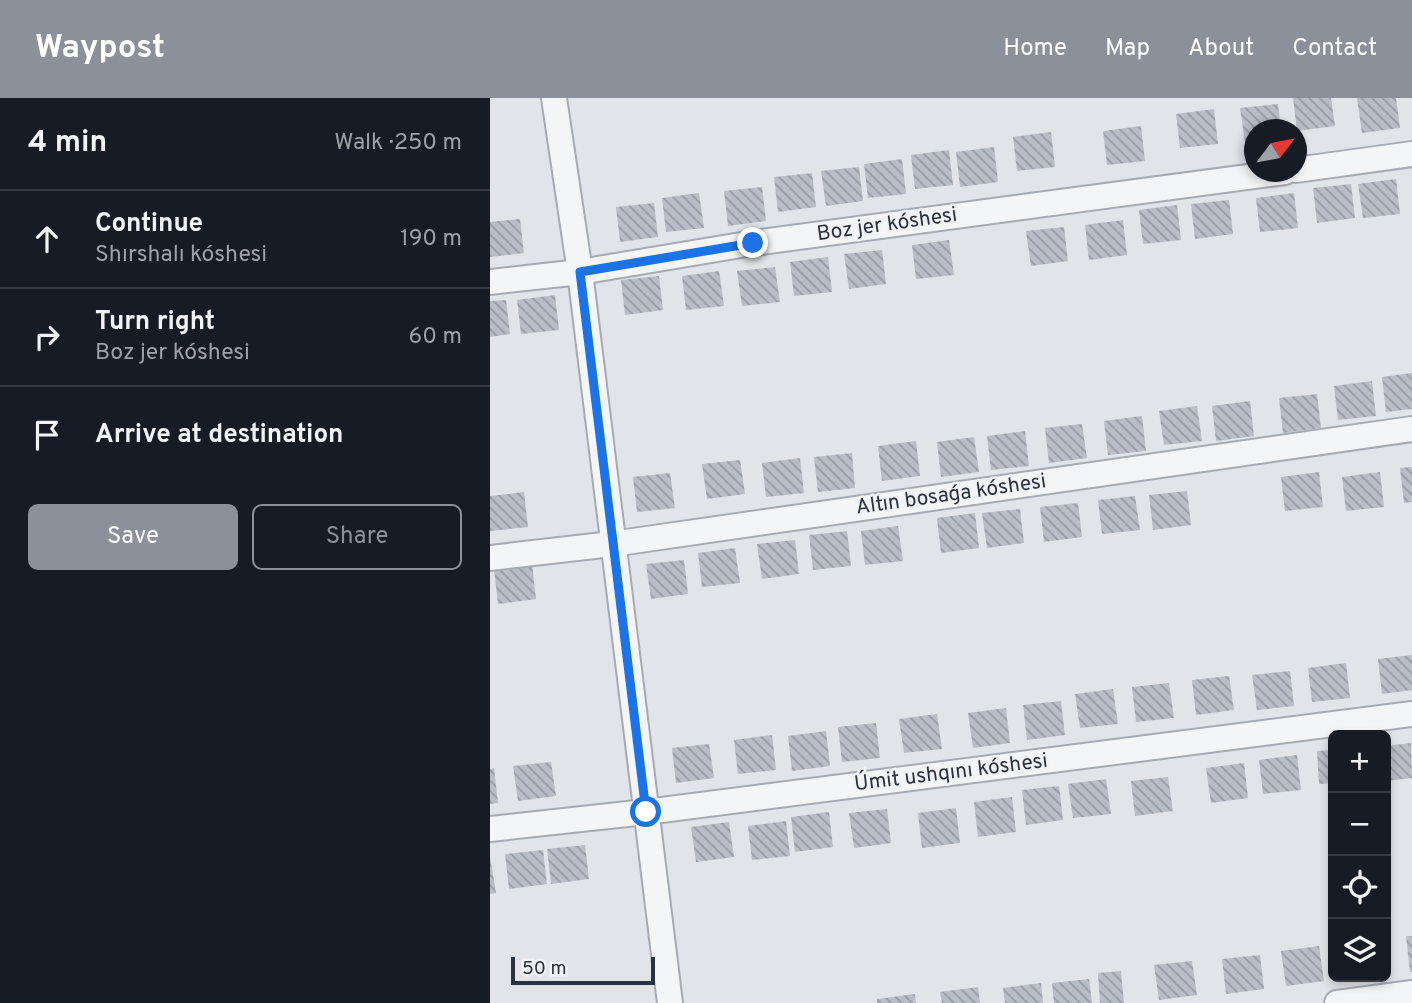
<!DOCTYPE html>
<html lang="en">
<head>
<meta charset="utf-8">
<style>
  :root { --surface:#171b24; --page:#242831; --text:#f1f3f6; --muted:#9ea1a6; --line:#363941; --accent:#8c9099 }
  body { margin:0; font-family:Overpass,sans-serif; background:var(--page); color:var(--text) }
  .controls { position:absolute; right:21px; bottom:21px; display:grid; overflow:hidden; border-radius:10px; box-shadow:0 4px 10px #0003 }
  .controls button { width:63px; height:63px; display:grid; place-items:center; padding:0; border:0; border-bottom:2px solid var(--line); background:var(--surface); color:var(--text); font:35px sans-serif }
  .compass { position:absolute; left:754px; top:21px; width:63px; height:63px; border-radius:50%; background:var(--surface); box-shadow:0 4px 10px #0003; rotate:58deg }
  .scale { position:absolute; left:21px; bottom:18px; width:144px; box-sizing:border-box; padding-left:7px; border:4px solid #2a323f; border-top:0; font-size:19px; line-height:24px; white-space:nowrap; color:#2a323f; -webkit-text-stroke:5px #f1f3f6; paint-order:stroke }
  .stop { position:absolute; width:21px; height:21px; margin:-16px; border:5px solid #1a73e8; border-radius:50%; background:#fff }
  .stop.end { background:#1a73e8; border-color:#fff; box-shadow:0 2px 7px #0008 }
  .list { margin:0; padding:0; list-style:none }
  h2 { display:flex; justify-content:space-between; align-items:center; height:91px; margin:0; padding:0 28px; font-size:30px }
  h2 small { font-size:23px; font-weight:400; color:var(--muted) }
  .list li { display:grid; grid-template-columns:46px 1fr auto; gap:21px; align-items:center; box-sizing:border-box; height:98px; padding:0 28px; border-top:2px solid var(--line) }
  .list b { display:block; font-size:26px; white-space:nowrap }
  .list p { margin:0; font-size:23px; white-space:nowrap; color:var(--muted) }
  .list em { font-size:23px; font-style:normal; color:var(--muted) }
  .actions { display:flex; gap:14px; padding:21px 28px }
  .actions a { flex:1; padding:16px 0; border:2px solid var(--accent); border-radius:10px; text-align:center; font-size:24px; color:var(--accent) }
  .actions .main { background:var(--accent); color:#fff }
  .icon { flex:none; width:38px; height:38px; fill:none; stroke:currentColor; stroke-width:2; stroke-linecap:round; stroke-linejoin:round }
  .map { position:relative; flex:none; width:922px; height:905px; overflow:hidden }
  header { display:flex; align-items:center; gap:42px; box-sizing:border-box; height:98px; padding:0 35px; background:var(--accent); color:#fff }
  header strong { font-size:33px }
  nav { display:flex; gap:38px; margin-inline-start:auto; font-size:24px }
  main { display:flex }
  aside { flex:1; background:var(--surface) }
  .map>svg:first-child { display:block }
  .building { fill:url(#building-back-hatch) }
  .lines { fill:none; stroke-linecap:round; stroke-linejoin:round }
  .minor-casing { stroke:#a6abb3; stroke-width:28 }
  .minor { stroke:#f4f5f7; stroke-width:24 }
  .route { stroke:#1a73e8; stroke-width:9 }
  .labels { text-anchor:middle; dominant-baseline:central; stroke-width:5; stroke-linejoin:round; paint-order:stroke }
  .street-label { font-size:21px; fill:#2a323f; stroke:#f1f3f6 }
</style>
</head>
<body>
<header>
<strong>Waypost</strong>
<nav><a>Home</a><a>Map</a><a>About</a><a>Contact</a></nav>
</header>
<main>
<aside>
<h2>4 min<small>Walk · 250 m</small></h2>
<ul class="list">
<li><svg class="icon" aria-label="ahead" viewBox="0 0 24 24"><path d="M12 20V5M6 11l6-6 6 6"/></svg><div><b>Continue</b><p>Shırshalı kóshesi</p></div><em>190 m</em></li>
<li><svg class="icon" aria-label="right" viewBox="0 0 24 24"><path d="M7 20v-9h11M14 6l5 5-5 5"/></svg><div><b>Turn right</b><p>Boz jer kóshesi</p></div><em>60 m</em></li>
<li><svg class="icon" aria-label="arrive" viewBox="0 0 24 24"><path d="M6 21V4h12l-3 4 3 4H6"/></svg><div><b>Arrive at destination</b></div></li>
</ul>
<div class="actions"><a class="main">Save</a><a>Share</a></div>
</aside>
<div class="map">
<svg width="922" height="905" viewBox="0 0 922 905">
  <defs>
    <pattern id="building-back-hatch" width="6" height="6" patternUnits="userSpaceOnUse" patternTransform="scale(1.75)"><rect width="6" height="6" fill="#b9bdc5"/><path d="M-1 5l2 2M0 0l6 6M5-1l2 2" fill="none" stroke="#979aa1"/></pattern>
  </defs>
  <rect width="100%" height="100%" fill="#e1e4e9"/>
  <!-- building -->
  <g class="building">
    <path d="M803 0H841L845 28 807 33Z"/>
    <path d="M867 0H906L910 30 872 35Z"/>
    <path d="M788 6 791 32H764V44L755 45 750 10Z"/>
    <path d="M724 11 728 46 690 50 686 16Z"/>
    <path d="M651 28 655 63 617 67 613 33Z"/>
    <path d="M561 34 565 69 527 73 523 39Z"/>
    <path d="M504 49 508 84 470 89 466 54Z"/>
    <path d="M459 52 463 87 425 91 421 57Z"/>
    <path d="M412 61 416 96 378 100 374 66Z"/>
    <path d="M369 69 373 103 336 108 331 73Z"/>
    <path d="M322 75 326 109 288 114 284 79Z"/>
    <path d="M906 81 910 116 873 120 868 86Z"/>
    <path d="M861 86 865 120 827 125 823 90Z"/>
    <path d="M272 89 276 123 238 128 234 93Z"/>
    <path d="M209 95 214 130 176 134 172 100Z"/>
    <path d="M804 95 808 130 770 134 766 100Z"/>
    <path d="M739 102 743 136 705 141 701 106Z"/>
    <path d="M164 105 168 139 130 144 126 109Z"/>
    <path d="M687 107 691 142 653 146 649 112Z"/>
    <path d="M30 121 34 155 0 159V124Z"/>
    <path d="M633 122 637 157 599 162 595 127Z"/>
    <path d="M574 129 578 163 541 168 536 133Z"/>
    <path d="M459 142 464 177 426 181 422 147Z"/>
    <path d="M392 152 396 186 359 191 354 156Z"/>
    <path d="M338 159 342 194 304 198 300 164Z"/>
    <path d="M285 169 290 204 252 208 247 173Z"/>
    <path d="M229 173 234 208 196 212 192 178Z"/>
    <path d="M169 178 173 212 135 217 131 182Z"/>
    <path d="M65 197 69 232 31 236 27 202Z"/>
    <path d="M16 202 20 236 0 239V203Z"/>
    <path d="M922 275V311L896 314 892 279Z"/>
    <path d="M882 283 886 318 848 322 844 288Z"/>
    <path d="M827 296 831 330 793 335 789 300Z"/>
    <path d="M760 303 764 338 726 343 722 308Z"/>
    <path d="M707 308 712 343 674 347 669 313Z"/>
    <path d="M652 318 656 353 618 357 614 323Z"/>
    <path d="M592 326 597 360 559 365 555 330Z"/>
    <path d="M535 333 539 368 501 372 497 338Z"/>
    <path d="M484 339 489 374 451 379 447 344Z"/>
    <path d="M426 343 430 378 392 383 388 348Z"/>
    <path d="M362 355 365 390 328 394 324 359Z"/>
    <path d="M310 360 314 395 276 399 272 365Z"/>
    <path d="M250 362 255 396 217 401 212 366Z"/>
    <path d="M922 369V404L914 405 910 370Z"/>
    <path d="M829 374 833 409 795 413 791 379Z"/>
    <path d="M890 374 894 409 856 413 852 379Z"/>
    <path d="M180 375 185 410 147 414 143 379Z"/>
    <path d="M697 393 701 427 663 432 659 397Z"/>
    <path d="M34 394 38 429 0 433V398Z"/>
    <path d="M645 398 650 432 612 436 608 402Z"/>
    <path d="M588 405 592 439 554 444 550 409Z"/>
    <path d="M530 411 534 445 497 450 492 415Z"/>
    <path d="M485 415 489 450 451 455 447 420Z"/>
    <path d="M408 428 413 463 375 467 371 433Z"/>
    <path d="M357 433 361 468 323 472 319 437Z"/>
    <path d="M305 442 309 476 272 481 267 446Z"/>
    <path d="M245 450 250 485 212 489 208 455Z"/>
    <path d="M194 462 198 496 161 501 156 466Z"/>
    <path d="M42 466 46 501 8 506 4 471Z"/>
    <path d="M922 557V592L892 596 888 561Z"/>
    <path d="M856 565 860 600 822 604 818 570Z"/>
    <path d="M800 573 804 608 767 612 762 577Z"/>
    <path d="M739 578 744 612 706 617 702 582Z"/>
    <path d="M679 585 684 620 646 624 642 589Z"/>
    <path d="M623 591 628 626 590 630 585 596Z"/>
    <path d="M571 603 575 637 537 642 533 607Z"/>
    <path d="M516 610 520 645 483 650 478 615Z"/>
    <path d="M447 616 452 651 414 655 409 621Z"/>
    <path d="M386 625 390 660 352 664 348 629Z"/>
    <path d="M336 633 340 668 302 673 298 638Z"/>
    <path d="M282 637 286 672 248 676 244 642Z"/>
    <path d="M921 645 922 680 896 683V648Z"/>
    <path d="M219 646 224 680 186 685 182 650Z"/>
    <path d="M843 652V685L829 686 827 653Z"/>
    <path d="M807 657 811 692 773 696 769 662Z"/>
    <path d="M61 664 66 698 28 703 23 668Z"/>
    <path d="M754 665 758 700 721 705 716 670Z"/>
    <path d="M4 670 8 705 0 706V671Z"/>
    <path d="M678 679 683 713 645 718 641 683Z"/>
    <path d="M616 681 621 716 583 720 578 686Z"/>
    <path d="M569 688 573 722 536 727 532 692Z"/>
    <path d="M522 699 526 734 488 739 484 704Z"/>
    <path d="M466 710 470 745 432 750 428 715Z"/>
    <path d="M397 711 401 745 364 750 359 715Z"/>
    <path d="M339 714 343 749 305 754 301 719Z"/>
    <path d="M296 723 300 758 262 762 258 728Z"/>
    <path d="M239 724 244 759 206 764 201 729Z"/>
    <path d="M95 747 99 781 61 786 57 751Z"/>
    <path d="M53 752 57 786 19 791 15 756Z"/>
    <path d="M0 758 6 795 0 796Z"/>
    <path d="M916 838H922V874H920Z"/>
    <path d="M829 848 834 883 796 888 791 853Z"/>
    <path d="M770 857 774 891 736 896 732 861Z"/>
    <path d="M702 863 707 897 669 902 664 867Z"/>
    <path d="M631 873 634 905H610L608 875Z"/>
    <path d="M599 881 602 905H564L562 885Z"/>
    <path d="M551 885 553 905H515L513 890Z"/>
    <path d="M488 889 490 905H452L450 894Z"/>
    <path d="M425 896 426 905H387V901Z"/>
  </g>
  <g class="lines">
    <defs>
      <g id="minor">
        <path d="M64 0 90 174 180 905"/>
        <path d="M806 72 922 56"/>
        <path d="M0 184 90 174 263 145 795 74"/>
        <path d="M0 460 122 446 922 331"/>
        <path d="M0 731 156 714 922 616"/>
        <path d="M847 905 922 895"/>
      </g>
    </defs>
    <!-- minor casing -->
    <use href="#minor" class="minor-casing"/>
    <!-- minor -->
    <use href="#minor" class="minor"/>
  </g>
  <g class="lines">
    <!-- route -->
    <path class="route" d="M156 714 90 174 263 145"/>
  </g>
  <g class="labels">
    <!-- street labels -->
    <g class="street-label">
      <text transform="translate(397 127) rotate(-8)">Boz jer kóshesi</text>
      <text transform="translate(461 397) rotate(-8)">Altın bosaǵa kóshesi</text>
      <text transform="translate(461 675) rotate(-7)">Úmit ushqını kóshesi</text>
    </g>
  </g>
</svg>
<div class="controls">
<button>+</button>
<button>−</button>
<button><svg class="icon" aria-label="locate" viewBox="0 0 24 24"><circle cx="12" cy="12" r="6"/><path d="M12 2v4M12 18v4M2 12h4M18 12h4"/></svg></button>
<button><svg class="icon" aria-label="layers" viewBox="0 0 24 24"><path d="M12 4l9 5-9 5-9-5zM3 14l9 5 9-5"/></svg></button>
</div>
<svg class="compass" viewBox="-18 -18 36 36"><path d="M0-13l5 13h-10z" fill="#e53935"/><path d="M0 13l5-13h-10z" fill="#9ea1a6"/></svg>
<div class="scale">50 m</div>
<div class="stop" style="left:156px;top:714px"></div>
<div class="stop end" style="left:263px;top:145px"></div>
</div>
</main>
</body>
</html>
